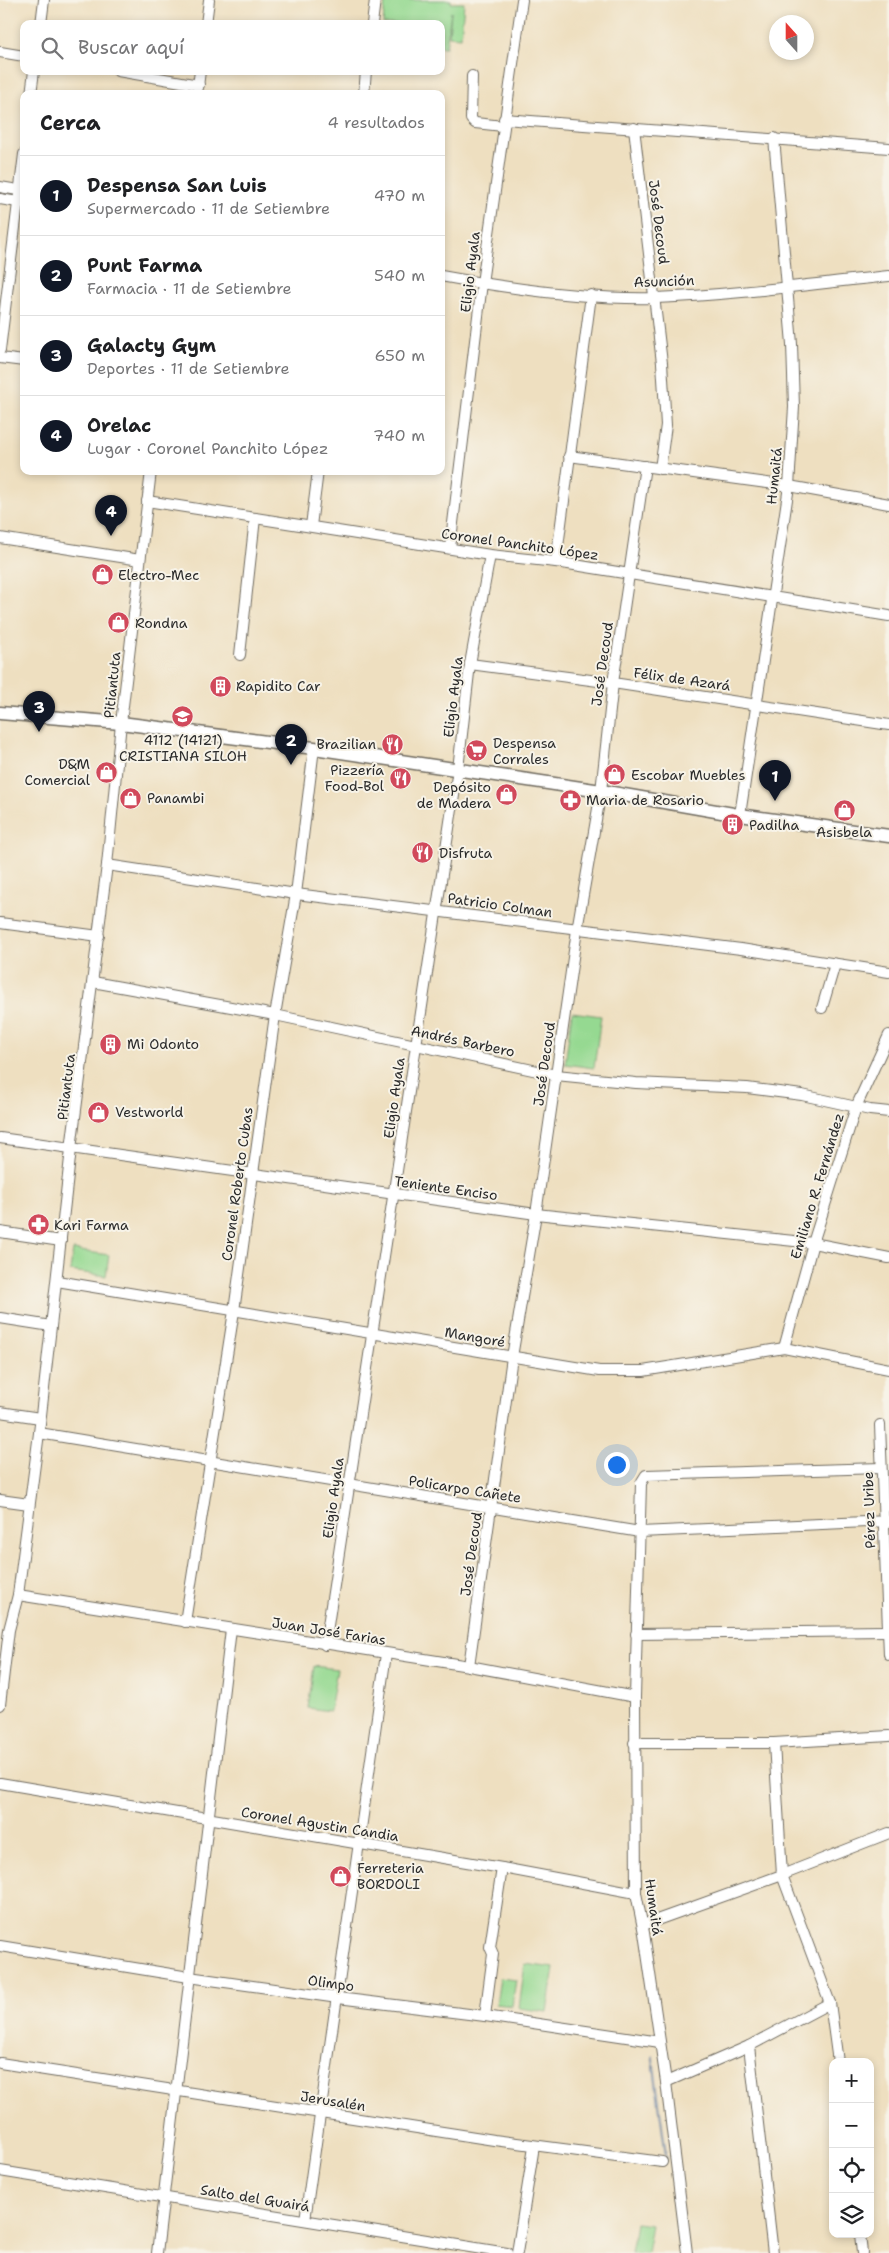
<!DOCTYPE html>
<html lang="es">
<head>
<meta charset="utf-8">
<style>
  :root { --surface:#fff; --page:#f6f6f6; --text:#202124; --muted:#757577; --line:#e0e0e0; --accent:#111827 }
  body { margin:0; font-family:"Shantell Sans",sans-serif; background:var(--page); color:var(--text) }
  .controls { position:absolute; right:15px; bottom:15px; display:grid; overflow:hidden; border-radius:10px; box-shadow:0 2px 8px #0003 }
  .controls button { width:45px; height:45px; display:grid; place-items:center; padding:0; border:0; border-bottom:1px solid var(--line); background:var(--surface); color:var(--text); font:25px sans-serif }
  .compass { position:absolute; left:769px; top:15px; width:45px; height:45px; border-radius:50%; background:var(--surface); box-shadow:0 2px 8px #0003; rotate:339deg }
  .you { position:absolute; left:616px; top:1464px; width:18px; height:18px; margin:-12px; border:4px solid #fff; border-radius:50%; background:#1a73e8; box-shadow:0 0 0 8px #1a73e833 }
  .badge { display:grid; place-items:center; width:32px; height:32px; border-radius:50%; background:var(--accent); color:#fff; font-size:16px; font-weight:700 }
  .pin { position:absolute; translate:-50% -41px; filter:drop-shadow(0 1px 2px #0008) }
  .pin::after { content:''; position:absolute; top:26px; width:18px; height:15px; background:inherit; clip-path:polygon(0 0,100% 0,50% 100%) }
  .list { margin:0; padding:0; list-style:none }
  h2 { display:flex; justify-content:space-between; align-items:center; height:65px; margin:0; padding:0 20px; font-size:21px }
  h2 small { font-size:16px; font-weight:400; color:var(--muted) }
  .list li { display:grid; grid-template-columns:32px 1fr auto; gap:15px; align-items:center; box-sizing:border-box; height:80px; padding:0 20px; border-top:1px solid var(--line) }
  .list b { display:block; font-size:19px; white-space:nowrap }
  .list p { margin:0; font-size:16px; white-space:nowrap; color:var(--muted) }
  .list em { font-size:16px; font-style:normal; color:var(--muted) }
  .icon { flex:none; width:28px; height:28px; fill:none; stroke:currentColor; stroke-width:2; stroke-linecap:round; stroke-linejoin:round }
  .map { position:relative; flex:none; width:889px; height:2253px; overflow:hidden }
  .search { position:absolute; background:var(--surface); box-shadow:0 2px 8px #0003; left:20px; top:20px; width:425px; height:55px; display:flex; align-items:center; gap:12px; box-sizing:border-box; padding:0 18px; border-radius:10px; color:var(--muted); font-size:19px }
  .panel { position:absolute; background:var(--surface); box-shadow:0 2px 8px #0003; left:20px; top:90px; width:425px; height:385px; border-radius:10px }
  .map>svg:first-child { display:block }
  .green { fill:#95d991; stroke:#60825e }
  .water { fill:#85b5f0; stroke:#58708e }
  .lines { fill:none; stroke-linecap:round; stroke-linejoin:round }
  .minor-casing { stroke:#6f6a5f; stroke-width:12 }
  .major-casing { stroke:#6f6a5f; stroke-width:15 }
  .minor { stroke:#fff; stroke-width:10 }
  .major { stroke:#fff; stroke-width:12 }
  .labels { text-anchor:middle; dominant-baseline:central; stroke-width:4; stroke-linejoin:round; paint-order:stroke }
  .street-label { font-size:14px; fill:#2b2b2b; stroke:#f7f3e8 }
  .poi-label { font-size:14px; fill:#2b2b2b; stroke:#f7f3e8; text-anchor:start }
</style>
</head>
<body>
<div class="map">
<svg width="889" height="2253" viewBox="0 0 889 2253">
  <rect width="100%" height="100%" fill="#f7f3e8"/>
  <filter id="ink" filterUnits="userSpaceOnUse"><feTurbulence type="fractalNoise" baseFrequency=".02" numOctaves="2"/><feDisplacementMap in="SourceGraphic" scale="10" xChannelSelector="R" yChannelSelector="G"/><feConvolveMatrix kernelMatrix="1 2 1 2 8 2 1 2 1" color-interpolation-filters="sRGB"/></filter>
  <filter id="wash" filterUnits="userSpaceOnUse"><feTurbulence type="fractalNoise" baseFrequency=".0096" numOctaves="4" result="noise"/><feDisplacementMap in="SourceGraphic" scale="20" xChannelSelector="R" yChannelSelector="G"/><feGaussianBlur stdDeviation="1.12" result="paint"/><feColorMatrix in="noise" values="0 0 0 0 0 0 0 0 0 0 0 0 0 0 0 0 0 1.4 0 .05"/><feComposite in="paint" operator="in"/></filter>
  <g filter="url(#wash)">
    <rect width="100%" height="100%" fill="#eedfc0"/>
    <!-- green -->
    <g class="green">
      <path d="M385 0H451V3H464L461 37 449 36 451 12 446 47H441V24H383Z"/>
      <path d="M572 1012 601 1016 594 1068 565 1064Z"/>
      <path d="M73 1250 109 1255 106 1276 70 1271Z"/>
      <path d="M314 1666 337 1669 330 1711 308 1708Z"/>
      <path d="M525 1964 554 1968 547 2012 519 2008Z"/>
      <path d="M500 1978 516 1980 512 2006 496 2004Z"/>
      <path d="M636 2223 652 2225 647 2253H631Z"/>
    </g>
    <!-- water -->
    <path class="water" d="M653 2055 667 2159H666L652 2056Z"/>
  </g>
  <g filter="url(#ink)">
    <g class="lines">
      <defs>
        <g id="minor">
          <path d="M41 24 44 0"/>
          <path d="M206 24 209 0"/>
          <path d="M372 24 375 0"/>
          <path d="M0 52 24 56"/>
          <path d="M118 71 199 85"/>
          <path d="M472 76 471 119 475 123 503 126"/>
          <path d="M31 94 34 71"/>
          <path d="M197 94 200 71"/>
          <path d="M364 94 366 71"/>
          <path d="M504 119 889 148"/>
          <path d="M634 128 662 363 666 425 660 469"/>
          <path d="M0 187 24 191"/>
          <path d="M0 199 24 203"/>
          <path d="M441 276C507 288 589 300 656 298 733 295 812 284 889 276"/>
          <path d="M0 350 24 154"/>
          <path d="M0 358 24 361"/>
          <path d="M569 456 789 486 889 504"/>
          <path d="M147 501 490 555 556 562 889 616"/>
          <path d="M311 526 318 471"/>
          <path d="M0 538 140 560"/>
          <path d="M450 548 482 283 522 0"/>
          <path d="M556 562 591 295"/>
          <path d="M240 655 255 518"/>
          <path d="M470 664 613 683 889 725"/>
          <path d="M740 815 789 486 794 407 792 344 774 138"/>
          <path d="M107 865 296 894 741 949 889 972"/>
          <path d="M0 923 99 936"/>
          <path d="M93 982 275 1015 556 1075 636 1083 747 1088 802 1095 870 1110 889 1112"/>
          <path d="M822 1008 835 964"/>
          <path d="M0 1138 536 1214 813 1243 889 1258"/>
          <path d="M0 1232 61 1241"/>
          <path d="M57 1281 599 1371H643L784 1348 889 1369"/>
          <path d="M0 1318 51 1326"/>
          <path d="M784 1348 813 1243 856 1107 889 1035"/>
          <path d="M0 1412 40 1418"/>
          <path d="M880 1425 889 1654"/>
          <path d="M39 1433 640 1532 889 1521"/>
          <path d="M0 1500 29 1504"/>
          <path d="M18 1595 469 1666 635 1697"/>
          <path d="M185 1622 234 1311 275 1015 296 894 314 748"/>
          <path d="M636 1634 887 1631"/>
          <path d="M325 1645 458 769 470 664 490 555"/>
          <path d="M469 1666 512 1357 536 1214 577 930 601 791 613 683 645 466"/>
          <path d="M0 1705 9 1630 18 1595 39 1433 71 1149 107 865 121 723 151 471"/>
          <path d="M634 1743H774L889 1736"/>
          <path d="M774 1743 782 1875 830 2003 838 2062"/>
          <path d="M0 1783 502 1868 636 1893"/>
          <path d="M643 1925 782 1875 889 1833"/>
          <path d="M0 1946 189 1977 338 1998 485 2016 660 2042"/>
          <path d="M485 2016 493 1954 490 1947 502 1868"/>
          <path d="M749 2046 773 2253"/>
          <path d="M0 2063 494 2140 662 2162"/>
          <path d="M666 2082 749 2046 830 2003"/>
          <path d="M0 2171 507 2253"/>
          <path d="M305 2220 386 1654"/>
          <path d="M860 2234 862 2253"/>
          <path d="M157 2253 231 1629"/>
          <path d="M517 2253 534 2146"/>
          <path d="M687 2253 666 2082 644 1933 636 1893 635 1697 641 1483 646 1475 881 1468"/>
        </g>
        <path id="major" d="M0 713 121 723 314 748 601 791 733 814 889 836"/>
      </defs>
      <!-- minor casing -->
      <use href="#minor" class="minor-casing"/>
      <!-- major casing -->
      <use href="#major" class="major-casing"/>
      <!-- minor -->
      <use href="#minor" class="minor"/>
      <!-- major -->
      <use href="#major" class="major"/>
    </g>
  </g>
  <!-- icons -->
  <defs>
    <symbol id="shop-disc" viewBox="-11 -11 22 22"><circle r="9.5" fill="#d1495b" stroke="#f7f3e8"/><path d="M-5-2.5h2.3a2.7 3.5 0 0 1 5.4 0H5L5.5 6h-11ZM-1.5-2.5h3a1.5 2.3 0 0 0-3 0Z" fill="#fff"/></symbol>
    <symbol id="building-disc" viewBox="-11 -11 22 22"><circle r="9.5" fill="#d1495b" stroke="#f7f3e8"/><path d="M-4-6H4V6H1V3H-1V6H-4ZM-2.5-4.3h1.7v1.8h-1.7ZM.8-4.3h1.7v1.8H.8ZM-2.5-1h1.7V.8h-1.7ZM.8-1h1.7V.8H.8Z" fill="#fff"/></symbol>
    <symbol id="school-disc" viewBox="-11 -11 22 22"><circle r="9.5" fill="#d1495b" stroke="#f7f3e8"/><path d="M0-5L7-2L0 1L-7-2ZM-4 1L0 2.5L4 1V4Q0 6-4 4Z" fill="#fff"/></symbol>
    <symbol id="restaurant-disc" viewBox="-11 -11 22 22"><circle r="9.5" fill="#d1495b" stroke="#f7f3e8"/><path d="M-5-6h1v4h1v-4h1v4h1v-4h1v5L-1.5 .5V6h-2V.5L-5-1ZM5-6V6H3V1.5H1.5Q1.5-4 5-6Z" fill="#fff"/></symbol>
    <symbol id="supermarket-disc" viewBox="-11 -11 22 22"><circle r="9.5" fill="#d1495b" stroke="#f7f3e8"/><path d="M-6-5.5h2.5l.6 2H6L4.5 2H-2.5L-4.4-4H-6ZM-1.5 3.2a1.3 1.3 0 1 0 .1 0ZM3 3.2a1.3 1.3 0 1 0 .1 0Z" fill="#fff"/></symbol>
    <symbol id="pharmacy-disc" viewBox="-11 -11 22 22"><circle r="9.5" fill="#d1495b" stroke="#f7f3e8"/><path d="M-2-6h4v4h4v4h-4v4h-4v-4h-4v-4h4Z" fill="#fff"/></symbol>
  </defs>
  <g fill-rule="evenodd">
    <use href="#shop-disc" x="90" y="562" width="25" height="25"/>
    <use href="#shop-disc" x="106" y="610" width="25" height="25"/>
    <use href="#building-disc" x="208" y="674" width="25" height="25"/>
    <use href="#school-disc" x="170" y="704" width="25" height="25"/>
    <use href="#restaurant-disc" x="380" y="732" width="25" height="25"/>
    <use href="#supermarket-disc" x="464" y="738" width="25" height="25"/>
    <use href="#shop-disc" x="94" y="760" width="25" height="25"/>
    <use href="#shop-disc" x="602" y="762" width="25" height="25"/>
    <use href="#restaurant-disc" x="388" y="766" width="25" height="25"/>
    <use href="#shop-disc" x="494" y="782" width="25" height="25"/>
    <use href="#shop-disc" x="118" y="786" width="25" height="25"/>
    <use href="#pharmacy-disc" x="558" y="788" width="25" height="25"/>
    <use href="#shop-disc" x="832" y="798" width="25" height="25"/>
    <use href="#building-disc" x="720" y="812" width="25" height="25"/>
    <use href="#restaurant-disc" x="410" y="840" width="25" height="25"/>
    <use href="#building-disc" x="98" y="1032" width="25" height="25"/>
    <use href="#shop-disc" x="86" y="1100" width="25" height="25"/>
    <use href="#pharmacy-disc" x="26" y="1212" width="25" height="25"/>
    <use href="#shop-disc" x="328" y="1864" width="25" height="25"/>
  </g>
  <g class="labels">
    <!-- street labels -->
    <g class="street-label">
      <text transform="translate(659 222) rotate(83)">José Decoud</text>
      <text transform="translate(470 272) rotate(-83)">Eligio Ayala</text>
      <text transform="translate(664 281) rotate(-2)">Asunción</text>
      <text transform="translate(774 476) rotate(-84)">Humaitá</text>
      <text transform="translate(520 544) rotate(8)">Coronel Panchito López</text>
      <text transform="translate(602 664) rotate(-82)">José Decoud</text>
      <text transform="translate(682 679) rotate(8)">Félix de Azará</text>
      <text transform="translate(112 685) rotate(-84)">Pitiantuta</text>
      <text transform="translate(453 697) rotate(-83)">Eligio Ayala</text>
      <text transform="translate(500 905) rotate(8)">Patricio Colman</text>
      <text transform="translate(463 1041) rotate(12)">Andrés Barbero</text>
      <text transform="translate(544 1064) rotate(-82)">José Decoud</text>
      <text transform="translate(66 1087) rotate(-83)">Pitiantuta</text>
      <text transform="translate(394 1098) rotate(-82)">Eligio Ayala</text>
      <text transform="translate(237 1184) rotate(-82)">Coronel Roberto Cubas</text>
      <text transform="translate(817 1186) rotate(-73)">Emiliano R. Fernández</text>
      <text transform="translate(446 1188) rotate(8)">Teniente Enciso</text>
      <text transform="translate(475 1337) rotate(10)">Mangoré</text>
      <text transform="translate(465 1489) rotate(9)">Policarpo Cañete</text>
      <text transform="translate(333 1498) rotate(-82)">Eligio Ayala</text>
      <text transform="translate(869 1510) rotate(-92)">Pérez Uribe</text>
      <text transform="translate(471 1554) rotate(-82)">José Decoud</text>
      <text transform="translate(329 1631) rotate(9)">Juan José Farias</text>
      <text transform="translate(320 1824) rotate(9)">Coronel Agustin Candia</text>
      <text transform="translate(654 1907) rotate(82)">Humaitá</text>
      <text transform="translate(331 1983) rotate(8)">Olimpo</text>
      <text transform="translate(333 2101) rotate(9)">Jerusalén</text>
      <text transform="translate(255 2198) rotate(9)">Salto del Guairá</text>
    </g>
    <!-- poi labels -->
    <g class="poi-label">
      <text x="118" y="575">Electro-Mec</text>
      <text x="135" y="623">Rondna</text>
      <text x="236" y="686">Rapidito Car</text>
      <text x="183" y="740" text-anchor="middle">4112 (14121)<tspan x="183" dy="16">CRISTIANA SILOH</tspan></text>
      <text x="493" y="743">Despensa<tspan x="493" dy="16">Corrales</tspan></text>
      <text x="376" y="744" text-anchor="end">Brazilian</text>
      <text x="90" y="764" text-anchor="end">D&amp;M<tspan x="90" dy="16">Comercial</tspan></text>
      <text x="384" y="770" text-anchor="end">Pizzería<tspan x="384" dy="16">Food-Bol</tspan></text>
      <text x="631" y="775">Escobar Muebles</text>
      <text x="491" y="787" text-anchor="end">Depósito<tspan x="491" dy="16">de Madera</tspan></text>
      <text x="147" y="798">Panambi</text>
      <text x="586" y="800">Maria de Rosario</text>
      <text x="749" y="825">Padilha</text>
      <text x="844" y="832" text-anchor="middle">Asisbela</text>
      <text x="439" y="853">Disfruta</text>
      <text x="127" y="1044">Mi Odonto</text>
      <text x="115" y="1112">Vestworld</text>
      <text x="54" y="1225">Kari Farma</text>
      <text x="357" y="1868">Ferreteria<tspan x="357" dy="16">BORDOLI</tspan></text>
    </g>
  </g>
</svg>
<div class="controls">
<button>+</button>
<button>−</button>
<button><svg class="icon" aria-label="locate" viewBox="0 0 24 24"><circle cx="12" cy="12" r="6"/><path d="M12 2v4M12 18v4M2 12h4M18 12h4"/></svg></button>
<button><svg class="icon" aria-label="layers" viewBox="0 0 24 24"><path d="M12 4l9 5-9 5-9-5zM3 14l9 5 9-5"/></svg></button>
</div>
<svg class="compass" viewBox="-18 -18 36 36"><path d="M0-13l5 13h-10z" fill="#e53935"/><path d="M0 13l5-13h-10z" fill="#757577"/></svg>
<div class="you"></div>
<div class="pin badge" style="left:775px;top:801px">1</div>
<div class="pin badge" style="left:291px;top:765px">2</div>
<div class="pin badge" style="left:39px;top:732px">3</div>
<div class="pin badge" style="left:111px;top:536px">4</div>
<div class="search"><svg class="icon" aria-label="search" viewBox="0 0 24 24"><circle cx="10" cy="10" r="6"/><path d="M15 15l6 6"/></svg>Buscar aquí</div>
<section class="panel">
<h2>Cerca<small>4 resultados</small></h2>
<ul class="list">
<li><span class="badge">1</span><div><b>Despensa San Luis</b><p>Supermercado · 11 de Setiembre</p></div><em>470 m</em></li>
<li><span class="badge">2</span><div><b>Punt Farma</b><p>Farmacia · 11 de Setiembre</p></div><em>540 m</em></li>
<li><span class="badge">3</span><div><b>Galacty Gym</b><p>Deportes · 11 de Setiembre</p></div><em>650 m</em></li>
<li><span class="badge">4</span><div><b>Orelac</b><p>Lugar · Coronel Panchito López</p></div><em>740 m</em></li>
</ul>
</section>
</div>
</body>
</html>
